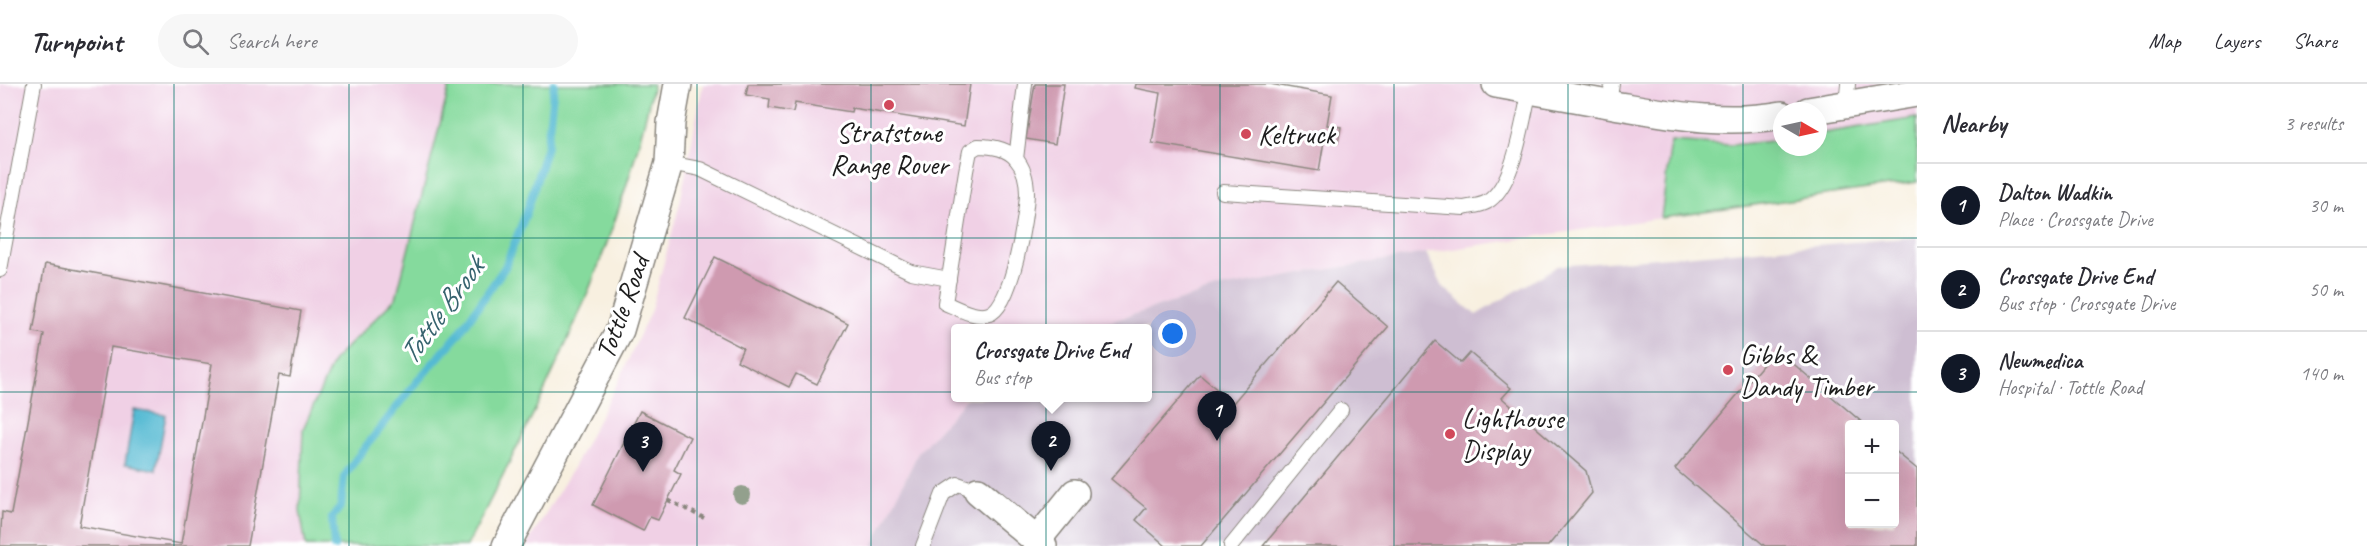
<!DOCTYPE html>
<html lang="en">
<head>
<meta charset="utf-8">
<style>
  :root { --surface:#fff; --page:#f7f7f7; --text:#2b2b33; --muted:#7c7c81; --line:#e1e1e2; --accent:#111827 }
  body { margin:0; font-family:Caveat,sans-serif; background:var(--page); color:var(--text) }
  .controls { position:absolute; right:18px; bottom:18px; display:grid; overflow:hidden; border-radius:6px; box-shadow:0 6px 24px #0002 }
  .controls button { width:54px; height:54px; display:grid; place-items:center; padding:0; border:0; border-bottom:2px solid var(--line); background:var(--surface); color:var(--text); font:30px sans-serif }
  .compass { position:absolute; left:1773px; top:18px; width:54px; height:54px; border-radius:50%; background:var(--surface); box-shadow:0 6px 24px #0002; rotate:99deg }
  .you { position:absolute; left:1173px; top:250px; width:21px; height:21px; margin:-15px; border:4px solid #fff; border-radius:50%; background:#1a73e8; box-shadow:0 0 0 9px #1a73e833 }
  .badge { display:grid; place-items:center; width:39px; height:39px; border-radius:50%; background:var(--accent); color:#fff; font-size:20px; font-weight:700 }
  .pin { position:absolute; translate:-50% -50px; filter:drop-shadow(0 2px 3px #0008) }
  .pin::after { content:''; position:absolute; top:32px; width:21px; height:18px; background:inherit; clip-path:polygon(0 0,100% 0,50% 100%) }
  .popup { position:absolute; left:951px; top:240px; width:201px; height:78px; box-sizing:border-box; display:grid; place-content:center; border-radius:6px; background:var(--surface); filter:drop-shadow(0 2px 4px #0005); font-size:20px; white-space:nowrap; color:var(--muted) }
  .popup b { font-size:22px; color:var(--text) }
  .popup::after { content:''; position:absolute; left:50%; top:100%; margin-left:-12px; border:12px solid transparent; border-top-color:var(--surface) }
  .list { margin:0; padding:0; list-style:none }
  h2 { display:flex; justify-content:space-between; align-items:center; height:78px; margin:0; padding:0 24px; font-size:26px }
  h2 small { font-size:20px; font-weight:400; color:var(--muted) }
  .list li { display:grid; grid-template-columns:39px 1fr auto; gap:18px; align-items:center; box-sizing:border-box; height:84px; padding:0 24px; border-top:2px solid var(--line) }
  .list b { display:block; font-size:22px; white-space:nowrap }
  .list p { margin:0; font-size:20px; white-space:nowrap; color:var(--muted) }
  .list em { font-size:20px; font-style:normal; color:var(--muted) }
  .icon { flex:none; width:33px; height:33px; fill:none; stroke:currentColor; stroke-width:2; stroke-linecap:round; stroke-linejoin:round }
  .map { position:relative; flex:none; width:1917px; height:462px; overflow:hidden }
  header { display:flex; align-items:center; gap:36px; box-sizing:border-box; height:84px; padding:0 30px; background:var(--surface); border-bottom:2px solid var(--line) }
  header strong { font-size:28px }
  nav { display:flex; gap:33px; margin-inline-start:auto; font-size:21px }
  .search { width:420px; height:54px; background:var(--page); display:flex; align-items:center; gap:15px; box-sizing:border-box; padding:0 21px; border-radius:33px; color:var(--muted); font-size:22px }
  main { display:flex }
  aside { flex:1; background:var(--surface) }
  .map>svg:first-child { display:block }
  .built { fill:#f0d0e5 }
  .industrial { fill:#cebed2; fill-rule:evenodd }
  .green { fill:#85da9d; stroke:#507b5c; stroke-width:1.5 }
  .water { fill:#55bad3; stroke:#386b78; stroke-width:1.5 }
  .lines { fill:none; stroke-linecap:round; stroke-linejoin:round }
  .stream { stroke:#55bad3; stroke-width:8 }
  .building { fill:#cf9ab0; fill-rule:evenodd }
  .service-casing { stroke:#8a867e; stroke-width:16 }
  .minor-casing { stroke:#8a867e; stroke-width:30 }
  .path { stroke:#8a867e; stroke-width:4; stroke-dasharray:4.5 4.5; stroke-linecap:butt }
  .service { stroke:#fff; stroke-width:14 }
  .minor { stroke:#fff; stroke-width:27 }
  .tree { fill:#93a08d }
  .grid { fill:none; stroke:#0f766e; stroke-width:1.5; stroke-opacity:0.55 }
  .poi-dot { fill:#d1495b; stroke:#fff; stroke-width:2 }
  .labels { text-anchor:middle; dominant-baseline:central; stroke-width:6; stroke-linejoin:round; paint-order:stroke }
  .poi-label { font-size:28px; fill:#1c1c1c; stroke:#fff; text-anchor:start }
  .street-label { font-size:28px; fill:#1c1c1c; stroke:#fff }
  .water-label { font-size:30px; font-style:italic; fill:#36636e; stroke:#fff }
</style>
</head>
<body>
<header>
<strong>Turnpoint</strong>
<div class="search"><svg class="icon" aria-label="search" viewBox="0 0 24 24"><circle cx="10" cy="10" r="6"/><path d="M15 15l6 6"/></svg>Search here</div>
<nav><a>Map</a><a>Layers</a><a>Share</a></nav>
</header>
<main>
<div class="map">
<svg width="1917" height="462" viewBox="0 0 1917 462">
  <rect width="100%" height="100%" fill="#fff"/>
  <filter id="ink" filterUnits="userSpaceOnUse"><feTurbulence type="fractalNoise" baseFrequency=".0167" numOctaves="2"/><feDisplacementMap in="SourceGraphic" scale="12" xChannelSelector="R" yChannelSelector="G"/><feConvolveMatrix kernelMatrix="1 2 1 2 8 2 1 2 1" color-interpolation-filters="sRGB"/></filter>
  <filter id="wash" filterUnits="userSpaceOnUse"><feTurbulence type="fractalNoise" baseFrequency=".008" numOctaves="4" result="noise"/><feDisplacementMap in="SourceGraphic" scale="24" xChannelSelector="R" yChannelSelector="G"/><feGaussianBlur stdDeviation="1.35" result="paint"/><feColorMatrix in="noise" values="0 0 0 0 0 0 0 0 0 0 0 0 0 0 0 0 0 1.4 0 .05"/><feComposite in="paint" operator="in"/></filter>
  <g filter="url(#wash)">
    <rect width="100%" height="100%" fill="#f8f0e0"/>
    <!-- built -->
    <g class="built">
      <path d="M0 0H450L396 214 334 276 300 427 306 462H0Z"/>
      <path d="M703 0H1917V34L1818 50V27H1782V56L1730 61 1671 57 1661 134 1426 169 1219 204 1090 244H955V314H967L918 369 873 462H526L573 384 621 292 651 226 680 119Z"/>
    </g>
    <!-- industrial -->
    <path class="industrial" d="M1917 153V462H873L918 369 967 314H1147V244H1090L1219 204 1426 169 1443 203 1476 231 1558 182ZM1850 340H1894V440H1850Z"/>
    <!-- green -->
    <g class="green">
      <path d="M450 0H653C618 168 544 311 467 462H306L300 427 303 345 334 276 396 214Z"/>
      <path d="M1917 34V98L1661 134 1671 57 1730 61 1782 56V63H1818V50Z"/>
    </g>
    <!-- water -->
    <path class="water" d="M134 326 166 331 156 386 125 380Z"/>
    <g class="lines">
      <!-- stream -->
      <path class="stream" d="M334 462 332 433 341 422 344 393 356 375 420 294 459 250 505 183 527 127 547 62 554 0"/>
    </g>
    <g id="blocks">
      <!-- building -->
      <g class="building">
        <path d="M748 0H970L964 42 852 24 851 28 795 19 793 28 769 24 770 15 746 11Z"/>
        <path d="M1035 0H1064L1055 60 1026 55Z"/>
        <path d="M1136 0H1270L1332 11 1327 41 1341 43 1338 59 1324 57 1319 87 1152 59 1160 9 1135 4Z"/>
        <path d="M715 173 848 239 817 300 796 290 789 303 737 277 743 264 685 234Z"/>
        <path d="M45 180 301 227 290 293 279 291 248 462H0L2 428 11 430 44 250 33 248ZM111 263 212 280 181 460 79 442Z"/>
        <path d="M1336 198 1388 243 1201 462H1166L1136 436 1146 424 1111 395 1200 291 1233 319Z"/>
        <path d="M1435 257 1461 279 1470 269 1511 304 1502 314 1586 387 1592 409 1548 462H1263Z"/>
        <path d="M1776 265 1864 340H1850V440H1894V366L1917 385V462H1765L1675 385Z"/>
        <path d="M640 327 690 353 674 386 681 390 658 436 650 433 643 447 593 421Z"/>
      </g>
    </g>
  </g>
  <g filter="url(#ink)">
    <use href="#blocks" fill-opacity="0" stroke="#8a867e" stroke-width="1.5"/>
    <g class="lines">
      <defs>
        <g id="service">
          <path d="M1609 20 1612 0"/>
          <path d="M1846 21 1848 0"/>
          <path d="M978 62C992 62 1007 64 1016 75 1024 84 1027 98 1027 110 1026 133 1012 223 989 230 976 235 957 224 945 219L966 87 970 67Z"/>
          <path d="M1016 75 1025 0"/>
          <path d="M669 79 700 85 911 188 949 195"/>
          <path d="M1223 108 1464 124C1471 122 1480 122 1487 118 1515 101 1522 37 1530 6"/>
          <path d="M0 186 34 0"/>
          <path d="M923 462 943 410 958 400 978 407"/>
          <path d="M1231 462 1341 326"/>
        </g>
        <g id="minor">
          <path d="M1496 0C1535 7 1575 14 1614 21 1673 31 1722 41 1782 31"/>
          <path d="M1808 27 1917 9"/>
          <path d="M978 407 1043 462"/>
          <path d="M1037 456 1075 409"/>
          <path d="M506 462 620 246 669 79 671 39 678 0"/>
        </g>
      </defs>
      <!-- service casing -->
      <use href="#service" class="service-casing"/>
      <!-- minor casing -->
      <use href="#minor" class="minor-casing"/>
      <!-- path -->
      <path class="path" d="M668 416 704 434"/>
      <!-- service -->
      <use href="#service" class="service"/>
      <!-- minor -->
      <use href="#minor" class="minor"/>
    </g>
    <!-- trees -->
    <circle class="tree" cx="742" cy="411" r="9"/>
  </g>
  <!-- grid -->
  <path class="grid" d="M174 0V462M349 0V462M523 0V462M697 0V462M871 0V462M1046 0V462M1220 0V462M1394 0V462M1568 0V462M1743 0V462M0 154H1917M0 308H1917"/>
  <!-- markers -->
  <g class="poi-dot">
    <circle cx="889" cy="21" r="6"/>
    <circle cx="1246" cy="50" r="6"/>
    <circle cx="1728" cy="286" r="6"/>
    <circle cx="1450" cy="350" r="6"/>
  </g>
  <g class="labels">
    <!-- poi labels -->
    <g class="poi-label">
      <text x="889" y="48" text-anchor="middle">Stratstone<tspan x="889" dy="32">Range Rover</tspan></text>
      <text x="1258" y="50">Keltruck</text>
      <text x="1740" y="270">Gibbs &amp;<tspan x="1740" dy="32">Dandy Timber</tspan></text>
      <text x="1462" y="334">Lighthouse<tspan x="1462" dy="32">Display</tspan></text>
    </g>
    <!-- street labels -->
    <g class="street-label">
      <text transform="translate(622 223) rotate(-70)">Tottle Road</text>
    </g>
    <!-- water labels -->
    <g class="water-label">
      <text transform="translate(441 227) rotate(-54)">Tottle Brook</text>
    </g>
  </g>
</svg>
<div class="controls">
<button>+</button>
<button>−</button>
</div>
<svg class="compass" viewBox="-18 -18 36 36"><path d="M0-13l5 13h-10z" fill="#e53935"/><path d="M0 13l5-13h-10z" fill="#7c7c81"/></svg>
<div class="you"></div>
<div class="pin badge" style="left:1217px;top:357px">1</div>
<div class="pin badge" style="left:1051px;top:387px">2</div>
<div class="popup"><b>Crossgate Drive End</b>Bus stop</div>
<div class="pin badge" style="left:643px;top:388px">3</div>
</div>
<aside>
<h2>Nearby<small>3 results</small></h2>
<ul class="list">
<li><span class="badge">1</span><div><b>Dalton Wadkin</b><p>Place · Crossgate Drive</p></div><em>30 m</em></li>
<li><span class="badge">2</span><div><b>Crossgate Drive End</b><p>Bus stop · Crossgate Drive</p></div><em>50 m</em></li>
<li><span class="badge">3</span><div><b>Newmedica</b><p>Hospital · Tottle Road</p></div><em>140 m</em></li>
</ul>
</aside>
</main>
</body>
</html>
